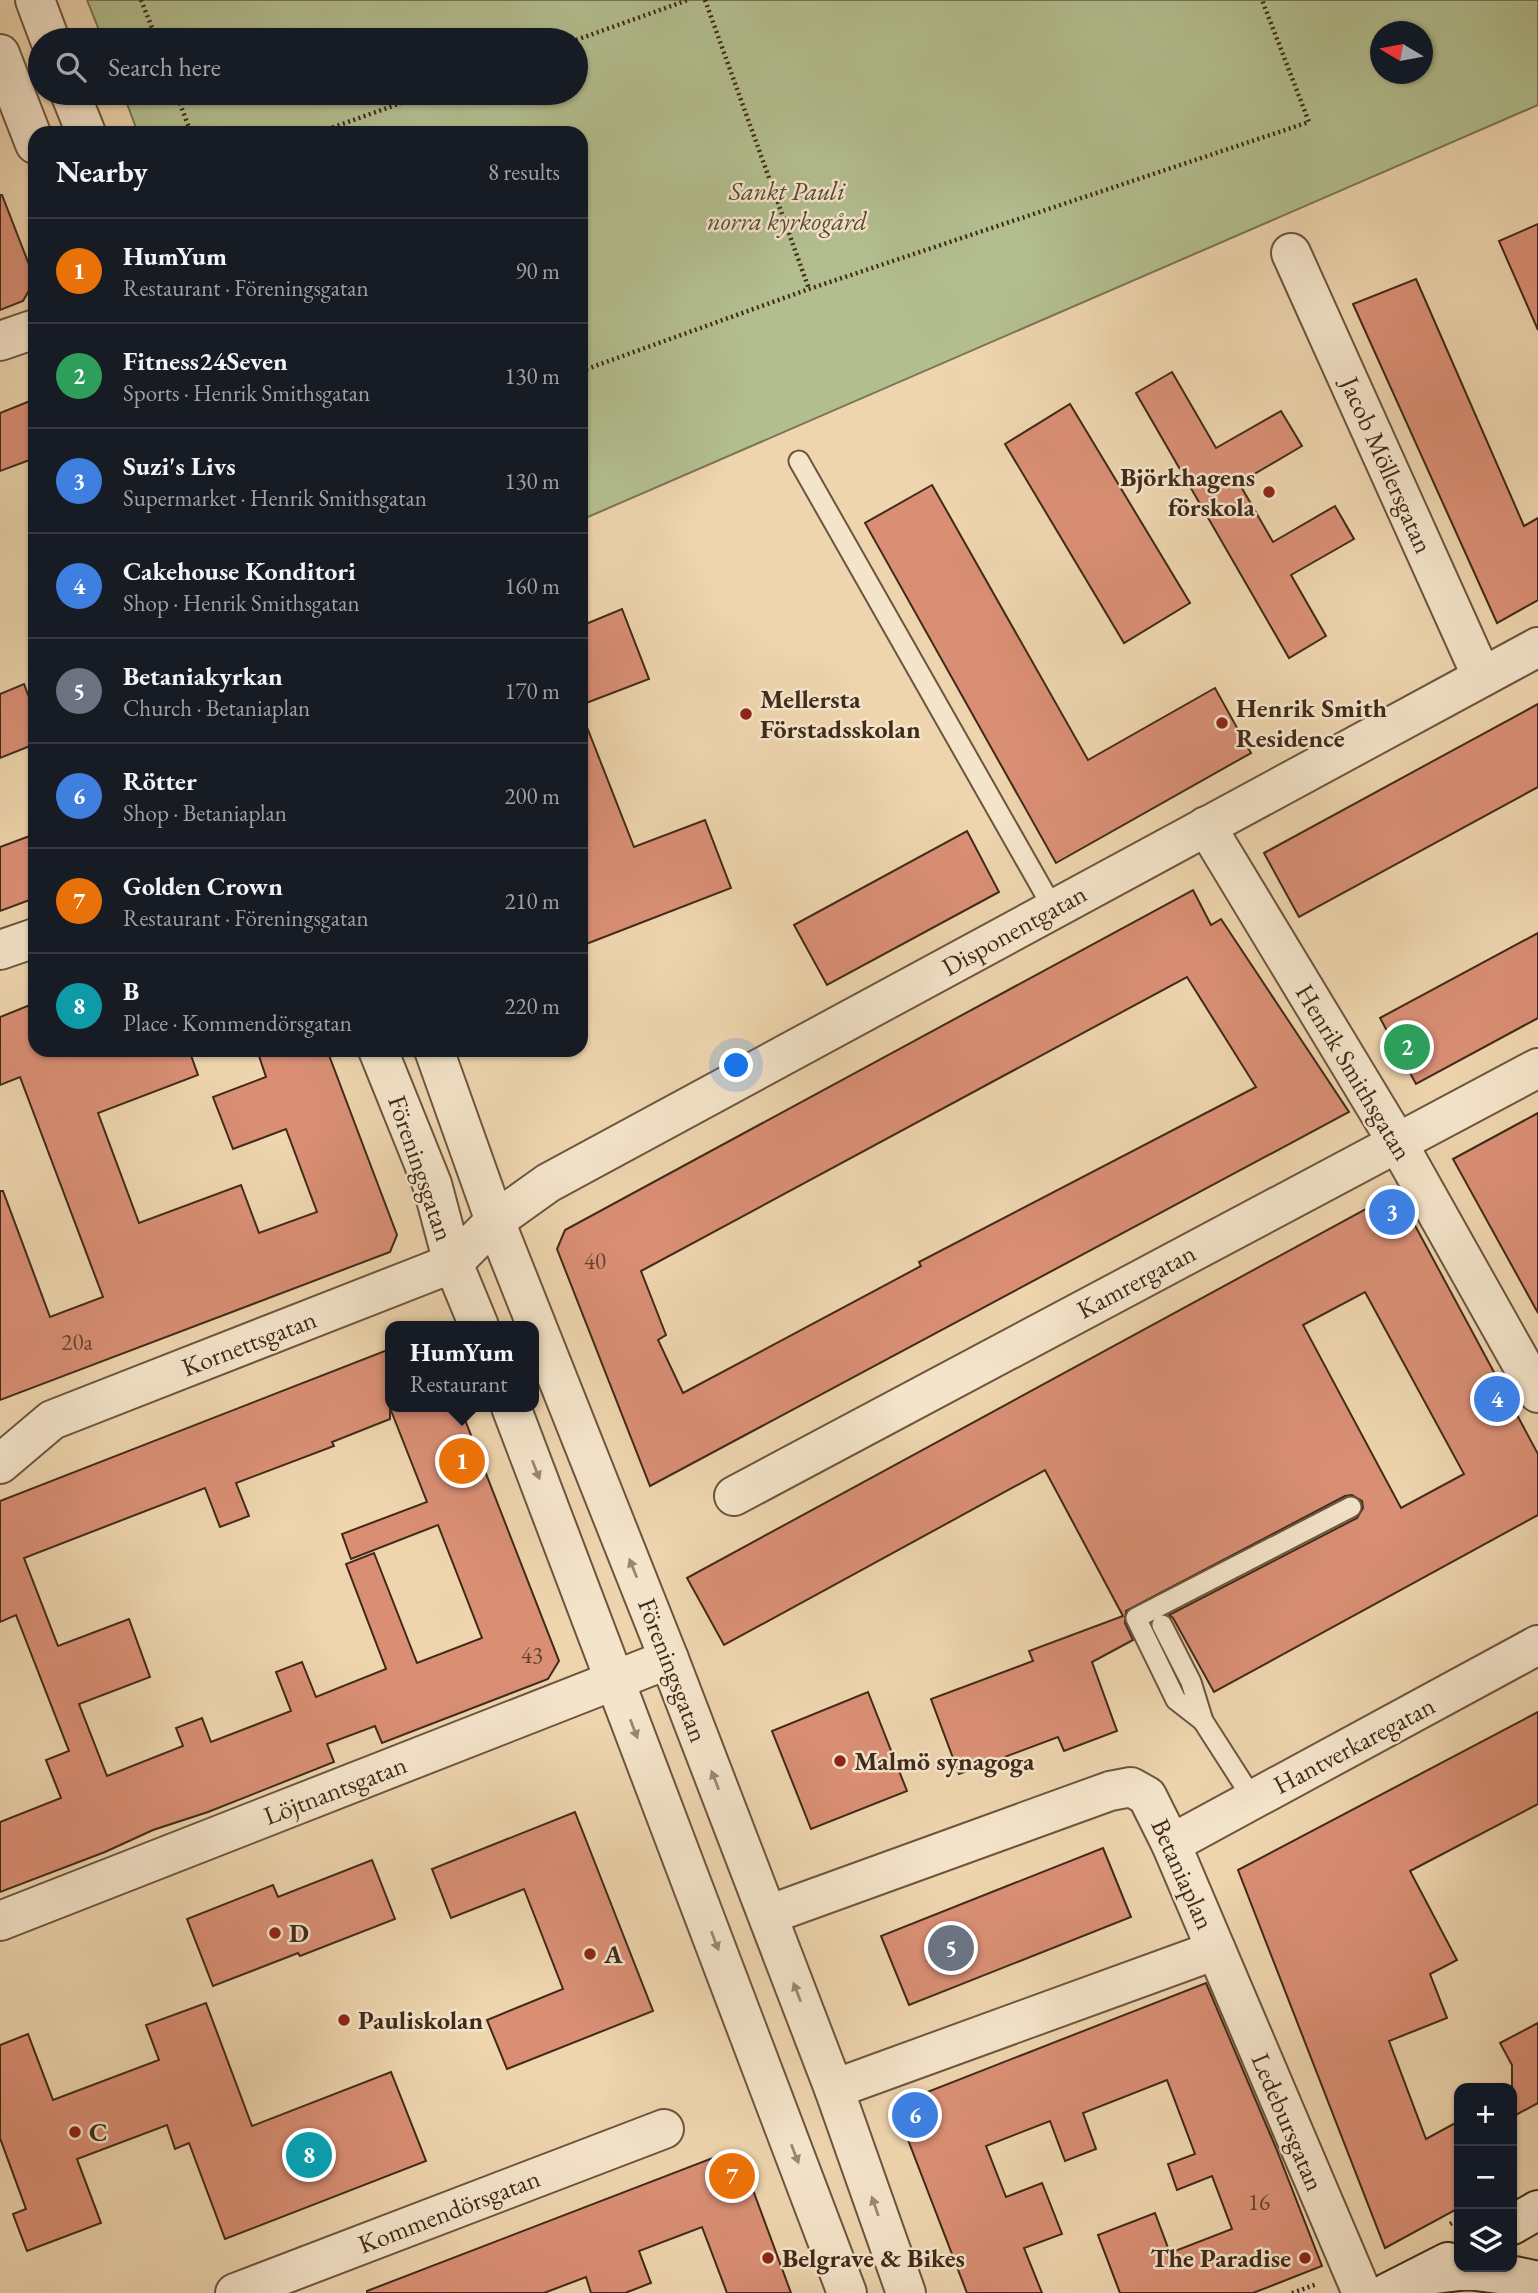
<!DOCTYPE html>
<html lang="en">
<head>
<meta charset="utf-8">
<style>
  :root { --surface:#171b24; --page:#242831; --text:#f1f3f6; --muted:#9ea1a6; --line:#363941; --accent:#d93025 }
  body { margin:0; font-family:"EB Garamond",serif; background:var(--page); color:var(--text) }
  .controls { position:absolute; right:21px; bottom:21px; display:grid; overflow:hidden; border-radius:14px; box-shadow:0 2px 5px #0004 }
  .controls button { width:63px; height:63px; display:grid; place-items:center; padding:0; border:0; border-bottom:2px solid var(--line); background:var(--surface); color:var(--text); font:35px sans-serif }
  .compass { position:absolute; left:1370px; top:21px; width:63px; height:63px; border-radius:50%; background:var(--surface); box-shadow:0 2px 5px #0004; rotate:280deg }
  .you { position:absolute; left:737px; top:1066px; width:24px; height:24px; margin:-18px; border:5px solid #fff; border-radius:50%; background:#1a73e8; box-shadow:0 0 0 10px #1a73e833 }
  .badge { display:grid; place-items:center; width:46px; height:46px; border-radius:50%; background:var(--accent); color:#fff; font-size:23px; font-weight:700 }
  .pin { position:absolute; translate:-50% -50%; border:4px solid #fff; box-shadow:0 2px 7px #0006 }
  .popup { position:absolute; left:385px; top:1321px; width:154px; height:91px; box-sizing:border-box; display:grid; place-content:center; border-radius:14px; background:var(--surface); filter:drop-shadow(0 2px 5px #0005); font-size:23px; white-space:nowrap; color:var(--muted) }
  .popup b { font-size:26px; color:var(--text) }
  .popup::after { content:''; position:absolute; left:50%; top:100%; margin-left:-14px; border:14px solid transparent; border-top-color:var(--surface) }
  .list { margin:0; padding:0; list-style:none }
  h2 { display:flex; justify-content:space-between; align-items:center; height:91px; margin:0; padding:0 28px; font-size:30px }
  h2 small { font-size:23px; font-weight:400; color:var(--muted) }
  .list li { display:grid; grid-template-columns:46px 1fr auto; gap:21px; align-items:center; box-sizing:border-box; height:105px; padding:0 28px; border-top:2px solid var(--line) }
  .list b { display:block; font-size:26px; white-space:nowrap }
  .list p { margin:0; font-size:23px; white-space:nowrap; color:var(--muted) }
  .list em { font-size:23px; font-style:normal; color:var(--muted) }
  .icon { flex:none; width:38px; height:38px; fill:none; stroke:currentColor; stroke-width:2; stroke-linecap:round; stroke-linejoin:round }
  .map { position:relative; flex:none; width:1538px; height:2293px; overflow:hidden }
  .search { position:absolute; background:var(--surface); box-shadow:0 2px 5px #0004; left:28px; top:28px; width:560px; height:77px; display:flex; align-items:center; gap:18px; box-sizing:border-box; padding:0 24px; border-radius:38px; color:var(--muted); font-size:26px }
  .panel { position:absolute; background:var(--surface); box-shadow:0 2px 5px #0004; left:28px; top:126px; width:560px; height:931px; border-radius:21px }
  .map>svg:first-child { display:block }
  .green { fill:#b3be8f; stroke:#7a7454; stroke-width:2; fill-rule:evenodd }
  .building { fill:#da8f75; stroke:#402a1a; stroke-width:2; fill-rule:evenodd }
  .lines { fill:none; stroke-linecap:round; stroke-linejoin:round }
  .service-casing { stroke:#6c553f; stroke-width:23 }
  .minor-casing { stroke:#6c553f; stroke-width:42 }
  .tertiary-casing { stroke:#6c553f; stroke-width:42 }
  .secondary-casing { stroke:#402a1a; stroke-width:42 }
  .path { stroke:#402a1a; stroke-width:4.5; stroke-dasharray:2 3.5; stroke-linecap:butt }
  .service { stroke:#f4e4ca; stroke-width:19 }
  .minor { stroke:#f4e4ca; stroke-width:38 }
  .tertiary { stroke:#f4e4ca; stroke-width:38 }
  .secondary { stroke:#f4e4ca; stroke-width:38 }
  .oneway { fill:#9a8772 }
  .poi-dot { fill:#8f2418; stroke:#f4e4ca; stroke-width:2.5 }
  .labels { text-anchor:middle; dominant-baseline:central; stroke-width:5; stroke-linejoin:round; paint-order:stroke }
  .number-label { font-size:23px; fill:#664331 }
  .park-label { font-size:26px; font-style:italic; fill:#574831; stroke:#f4e4ca }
  .street-label { font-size:26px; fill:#402a1a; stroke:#f4e4ca }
  .poi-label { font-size:26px; font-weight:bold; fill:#402a1a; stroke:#f4e4ca; text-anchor:start }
</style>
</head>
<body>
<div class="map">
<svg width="1538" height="2293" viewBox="0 0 1538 2293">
  <rect width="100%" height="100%" fill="#eed5ae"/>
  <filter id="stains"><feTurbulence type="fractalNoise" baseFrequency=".00286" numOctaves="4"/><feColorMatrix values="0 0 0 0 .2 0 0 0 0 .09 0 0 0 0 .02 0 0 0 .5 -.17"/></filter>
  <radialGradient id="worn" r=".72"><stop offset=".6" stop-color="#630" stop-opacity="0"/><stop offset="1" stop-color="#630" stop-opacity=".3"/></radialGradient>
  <!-- green -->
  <path class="green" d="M87 0H1538V105L581 520V133H138L123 93H576V40H103ZM1380 32H1422V74H1380Z"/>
  <!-- building -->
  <g class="building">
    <path d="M0 195H2L35 280 23 301 0 310Z"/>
    <path d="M1538 224V330L1499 241Z"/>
    <path d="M1416 279 1524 526 1538 518V600L1497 623 1353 304Z"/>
    <path d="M1172 372 1216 448 1281 411 1302 446 1239 483 1273 542 1335 506 1354 539 1291 575 1326 636 1289 658 1136 393Z"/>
    <path d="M35 399V458L0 471V413Z"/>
    <path d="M1070 404 1190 603 1124 643 1005 444Z"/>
    <path d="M932 485 1088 760 1215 688 1251 753 1056 863 865 523Z"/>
    <path d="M622 609 649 679 581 705V626Z"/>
    <path d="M24 684 35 713V744L0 758V694Z"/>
    <path d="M1538 704V787L1299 917 1264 853Z"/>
    <path d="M583 717 634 847 705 820 731 888 581 946V718Z"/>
    <path d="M967 831 999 892 827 985 794 925Z"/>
    <path d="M35 834V898L0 911V847Z"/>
    <path d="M1193 890 1211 925 1221 919 1349 1112 650 1486 557 1249 565 1230ZM1187 977 1256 1087 919 1262 921 1266 683 1393 658 1340 666 1335 641 1271Z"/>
    <path d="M1538 933V1018L1416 1084 1380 1018Z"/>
    <path d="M35 1003V1050H189L198 1075 98 1113 139 1223 241 1185 259 1233 317 1212 286 1129 233 1149 213 1097 266 1077 257 1050H327L397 1235 390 1252 0 1400V1191H3L50 1317 103 1297 20 1077 0 1085V1017Z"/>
    <path d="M1538 1113V1313L1453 1159Z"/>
    <path d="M1397 1192 1538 1454V1515L1214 1692 1173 1618 1169 1615 1357 1518 1363 1508 1362 1501 1352 1495 1345 1496 1126 1611 1125 1623 1133 1640 1092 1662 1117 1731 1064 1751 1058 1737 959 1774 931 1699 1033 1661 1029 1651 1123 1616 1045 1470 724 1645 687 1578ZM1365 1292 1464 1474 1401 1508 1303 1325Z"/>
    <path d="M390 1349V1407H460L559 1661 548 1679 382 1743 375 1726 327 1744 334 1762 208 1812 153 1830 105 1852 0 1892V1822L61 1798 46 1760 69 1751 16 1615 0 1622V1501ZM390 1408 427 1502 342 1534 351 1559 438 1525 482 1638 417 1663 374 1553 346 1564 386 1669 316 1697 302 1662 276 1672 291 1711 211 1742 202 1718 176 1728 183 1746 107 1776 79 1704 150 1677 129 1619 58 1646 24 1558 205 1488 220 1527 249 1516 236 1483 334 1446 332 1442 390 1419Z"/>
    <path d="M868 1692 907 1791 811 1829 772 1731Z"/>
    <path d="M1538 1712V1804L1410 1871 1457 1960 1430 1974 1447 2018 1389 2041 1426 2139 1459 2121V2208L1385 2248 1238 1870Z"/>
    <path d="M575 1812 653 2011 507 2069 487 2020 563 1989 524 1889 451 1918 432 1869Z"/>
    <path d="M1103 1848 1131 1917 909 2005 881 1936Z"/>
    <path d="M372 1860 395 1919 300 1956 298 1953 213 1986 187 1919 273 1885 278 1897Z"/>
    <path d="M1206 1983 1276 2148 1322 2266 1253 2293H1120L1098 2235 1155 2213 1170 2253 1232 2229 1212 2176 1177 2190 1168 2164 1195 2154 1167 2080 1083 2113 1096 2149 1065 2161 1050 2121 986 2146 1006 2197 1042 2183 1062 2234 1024 2248 1042 2293H967L900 2119 912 2098Z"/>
    <path d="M206 2003 252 2126 391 2072 426 2161 225 2239 189 2143 175 2149 167 2125 77 2159 101 2223 27 2251 13 2214 26 2209 0 2138V2045L28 2034 53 2100 159 2060 146 2025Z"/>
    <path d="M1538 2023V2103L1512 2117V2065L1500 2043Z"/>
    <path d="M723 2154 743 2163 791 2293H727L702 2227 639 2251 651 2283 625 2293H591L586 2277 544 2293H367V2291Z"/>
  </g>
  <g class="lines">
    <defs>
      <g id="service">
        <path d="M799 461 1053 908"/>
        <path d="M1162 1625 1191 1682 1203 1721 1253 1799"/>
        <path d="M1203 1721 1176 1700 1136 1618 1351 1507"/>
      </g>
      <g id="minor">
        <path d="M1291 253 1482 677"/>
        <path d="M0 341 35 329"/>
        <path d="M1206 826 1397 1142 1538 1393"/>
        <path d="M0 950 35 938"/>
        <path d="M0 1464 52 1420 453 1263 495 1221 548 1183 1538 647"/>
        <path d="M734 1496 1538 1068"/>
        <path d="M1171 1844 1538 1645"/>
        <path d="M768 1915 1110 1791 1131 1787 1147 1796 1171 1844 1362 2293"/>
        <path d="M0 1921 669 1659"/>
        <path d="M834 2089 1216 1950"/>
        <path d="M235 2293 664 2129"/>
      </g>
      <g id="tertiary">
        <path d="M35 0 50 40"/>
        <path d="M0 54 35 144"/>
        <path d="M70 93 86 133"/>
        <path d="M378 1050 432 1184 453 1263 479 1326"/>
        <path d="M434 1050 495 1221 669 1659 834 2089 906 2293"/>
        <path d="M511 1407 847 2293"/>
      </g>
      <g id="secondary">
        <path d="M1512 2225 1538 2210"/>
        <path d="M1426 2275 1468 2270 1515 2276 1538 2281"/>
        <path d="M1387 2293 1448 2262"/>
      </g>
    </defs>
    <!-- service casing -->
    <use href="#service" class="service-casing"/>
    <!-- minor casing -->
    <use href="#minor" class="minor-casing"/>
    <!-- tertiary casing -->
    <use href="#tertiary" class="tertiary-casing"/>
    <!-- secondary casing -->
    <use href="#secondary" class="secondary-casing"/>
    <!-- path -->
    <g class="path">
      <path d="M141 0 157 40"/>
      <path d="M705 0 809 289"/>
      <path d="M576 40 688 0"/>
      <path d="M176 93 191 133"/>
      <path d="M317 133 429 93"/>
      <path d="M581 371 809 289 1309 122 1262 0"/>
      <path d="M1450 2224 1459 2219"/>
      <path d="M1292 2293 1317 2284"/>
    </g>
    <!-- service -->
    <use href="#service" class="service"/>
    <!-- minor -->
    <use href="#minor" class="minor"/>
    <!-- tertiary -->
    <use href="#tertiary" class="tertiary"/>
    <!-- secondary -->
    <use href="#secondary" class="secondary"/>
  </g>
  <!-- one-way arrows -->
  <defs><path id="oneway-solid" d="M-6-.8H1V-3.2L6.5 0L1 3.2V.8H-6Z" transform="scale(1.75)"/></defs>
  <g class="oneway">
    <use href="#oneway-solid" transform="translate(536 1470) rotate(69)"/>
    <use href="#oneway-solid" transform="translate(633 1568) rotate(-112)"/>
    <use href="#oneway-solid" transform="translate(634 1729) rotate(69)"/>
    <use href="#oneway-solid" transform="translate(715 1780) rotate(-111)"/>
    <use href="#oneway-solid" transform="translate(715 1941) rotate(69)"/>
    <use href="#oneway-solid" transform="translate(797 1992) rotate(-111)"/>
    <use href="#oneway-solid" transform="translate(795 2154) rotate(69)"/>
    <use href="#oneway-solid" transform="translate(875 2206) rotate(-109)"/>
  </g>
  <!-- markers -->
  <g class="poi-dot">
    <circle cx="1269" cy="492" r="7"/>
    <circle cx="746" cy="714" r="7"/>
    <circle cx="1222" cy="723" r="7"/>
    <circle cx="840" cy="1761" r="7"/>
    <circle cx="275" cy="1933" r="7"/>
    <circle cx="590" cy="1954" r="7"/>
    <circle cx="344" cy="2020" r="7"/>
    <circle cx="75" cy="2132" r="7"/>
    <circle cx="768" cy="2258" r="7"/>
    <circle cx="1305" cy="2258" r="7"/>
  </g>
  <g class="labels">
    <!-- number labels -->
    <g class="number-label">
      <text x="595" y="1261">40</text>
      <text x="77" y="1342">20a</text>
      <text x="532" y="1655">43</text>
      <text x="1259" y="2202">16</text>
    </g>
    <!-- park labels -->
    <g class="park-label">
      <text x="787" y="191">Sankt Pauli<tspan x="787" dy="30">norra kyrkogård</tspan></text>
    </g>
    <!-- street labels -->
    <g class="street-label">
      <text transform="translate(1387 465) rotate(66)">Jacob Möllersgatan</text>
      <text transform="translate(1014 930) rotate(-29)">Disponentgatan</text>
      <text transform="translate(1354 1072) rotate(59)">Henrik Smithsgatan</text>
      <text transform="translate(421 1168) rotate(71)">Föreningsgatan</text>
      <text transform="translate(1136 1281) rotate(-28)">Kamrergatan</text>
      <text transform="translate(249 1343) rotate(-21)">Kornettsgatan</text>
      <text transform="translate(673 1670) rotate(69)">Föreningsgatan</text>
      <text transform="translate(1354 1745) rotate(-28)">Hantverkaregatan</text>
      <text transform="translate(335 1790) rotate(-21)">Löjtnantsgatan</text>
      <text transform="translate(1183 1874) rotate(66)">Betaniaplan</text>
      <text transform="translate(1288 2122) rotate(67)">Ledebursgatan</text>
      <text transform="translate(449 2211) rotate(-21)">Kommendörsgatan</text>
    </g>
    <!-- poi labels -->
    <g class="poi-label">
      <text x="1255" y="477" text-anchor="end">Björkhagens<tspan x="1255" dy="30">förskola</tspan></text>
      <text x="760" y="699">Mellersta<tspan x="760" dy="30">Förstadsskolan</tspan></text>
      <text x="1236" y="708">Henrik Smith<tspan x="1236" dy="30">Residence</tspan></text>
      <text x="854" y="1761">Malmö synagoga</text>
      <text x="289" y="1933">D</text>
      <text x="604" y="1954">A</text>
      <text x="358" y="2020">Pauliskolan</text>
      <text x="89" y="2132">C</text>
      <text x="782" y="2258">Belgrave &amp; Bikes</text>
      <text x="1291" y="2258" text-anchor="end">The Paradise</text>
    </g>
  </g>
  <rect width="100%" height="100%" filter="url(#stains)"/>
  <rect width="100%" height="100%" fill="url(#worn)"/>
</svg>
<div class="controls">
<button>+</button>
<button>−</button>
<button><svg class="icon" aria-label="layers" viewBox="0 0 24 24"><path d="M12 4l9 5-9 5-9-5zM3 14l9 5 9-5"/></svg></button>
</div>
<svg class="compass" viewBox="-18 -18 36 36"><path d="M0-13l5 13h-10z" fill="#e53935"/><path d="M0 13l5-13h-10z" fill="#9ea1a6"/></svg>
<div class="you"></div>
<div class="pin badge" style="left:462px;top:1461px;background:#e8710a">1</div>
<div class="popup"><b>HumYum</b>Restaurant</div>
<div class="pin badge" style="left:1407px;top:1047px;background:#2e9e5b">2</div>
<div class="pin badge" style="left:1392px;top:1212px;background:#3f7fe0">3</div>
<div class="pin badge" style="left:1497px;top:1399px;background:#3f7fe0">4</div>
<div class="pin badge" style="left:951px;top:1948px;background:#6b7280">5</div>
<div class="pin badge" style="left:915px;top:2115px;background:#3f7fe0">6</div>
<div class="pin badge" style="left:732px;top:2176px;background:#e8710a">7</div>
<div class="pin badge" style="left:309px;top:2155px;background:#0f9aa8">8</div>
<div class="search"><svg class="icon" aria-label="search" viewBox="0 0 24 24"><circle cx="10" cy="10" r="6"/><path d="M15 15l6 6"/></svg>Search here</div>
<section class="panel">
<h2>Nearby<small>8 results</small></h2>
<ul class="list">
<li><span class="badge" style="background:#e8710a">1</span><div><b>HumYum</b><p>Restaurant · Föreningsgatan</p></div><em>90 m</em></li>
<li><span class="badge" style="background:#2e9e5b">2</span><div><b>Fitness24Seven</b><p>Sports · Henrik Smithsgatan</p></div><em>130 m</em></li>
<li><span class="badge" style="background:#3f7fe0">3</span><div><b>Suzi's Livs</b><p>Supermarket · Henrik Smithsgatan</p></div><em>130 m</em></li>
<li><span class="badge" style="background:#3f7fe0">4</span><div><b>Cakehouse Konditori</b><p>Shop · Henrik Smithsgatan</p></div><em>160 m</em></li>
<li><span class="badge" style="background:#6b7280">5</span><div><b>Betaniakyrkan</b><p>Church · Betaniaplan</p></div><em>170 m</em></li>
<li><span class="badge" style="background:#3f7fe0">6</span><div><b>Rötter</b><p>Shop · Betaniaplan</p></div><em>200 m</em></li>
<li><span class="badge" style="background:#e8710a">7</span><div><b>Golden Crown</b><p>Restaurant · Föreningsgatan</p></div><em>210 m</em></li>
<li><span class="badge" style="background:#0f9aa8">8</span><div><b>B</b><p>Place · Kommendörsgatan</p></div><em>220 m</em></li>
</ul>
</section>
</div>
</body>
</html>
